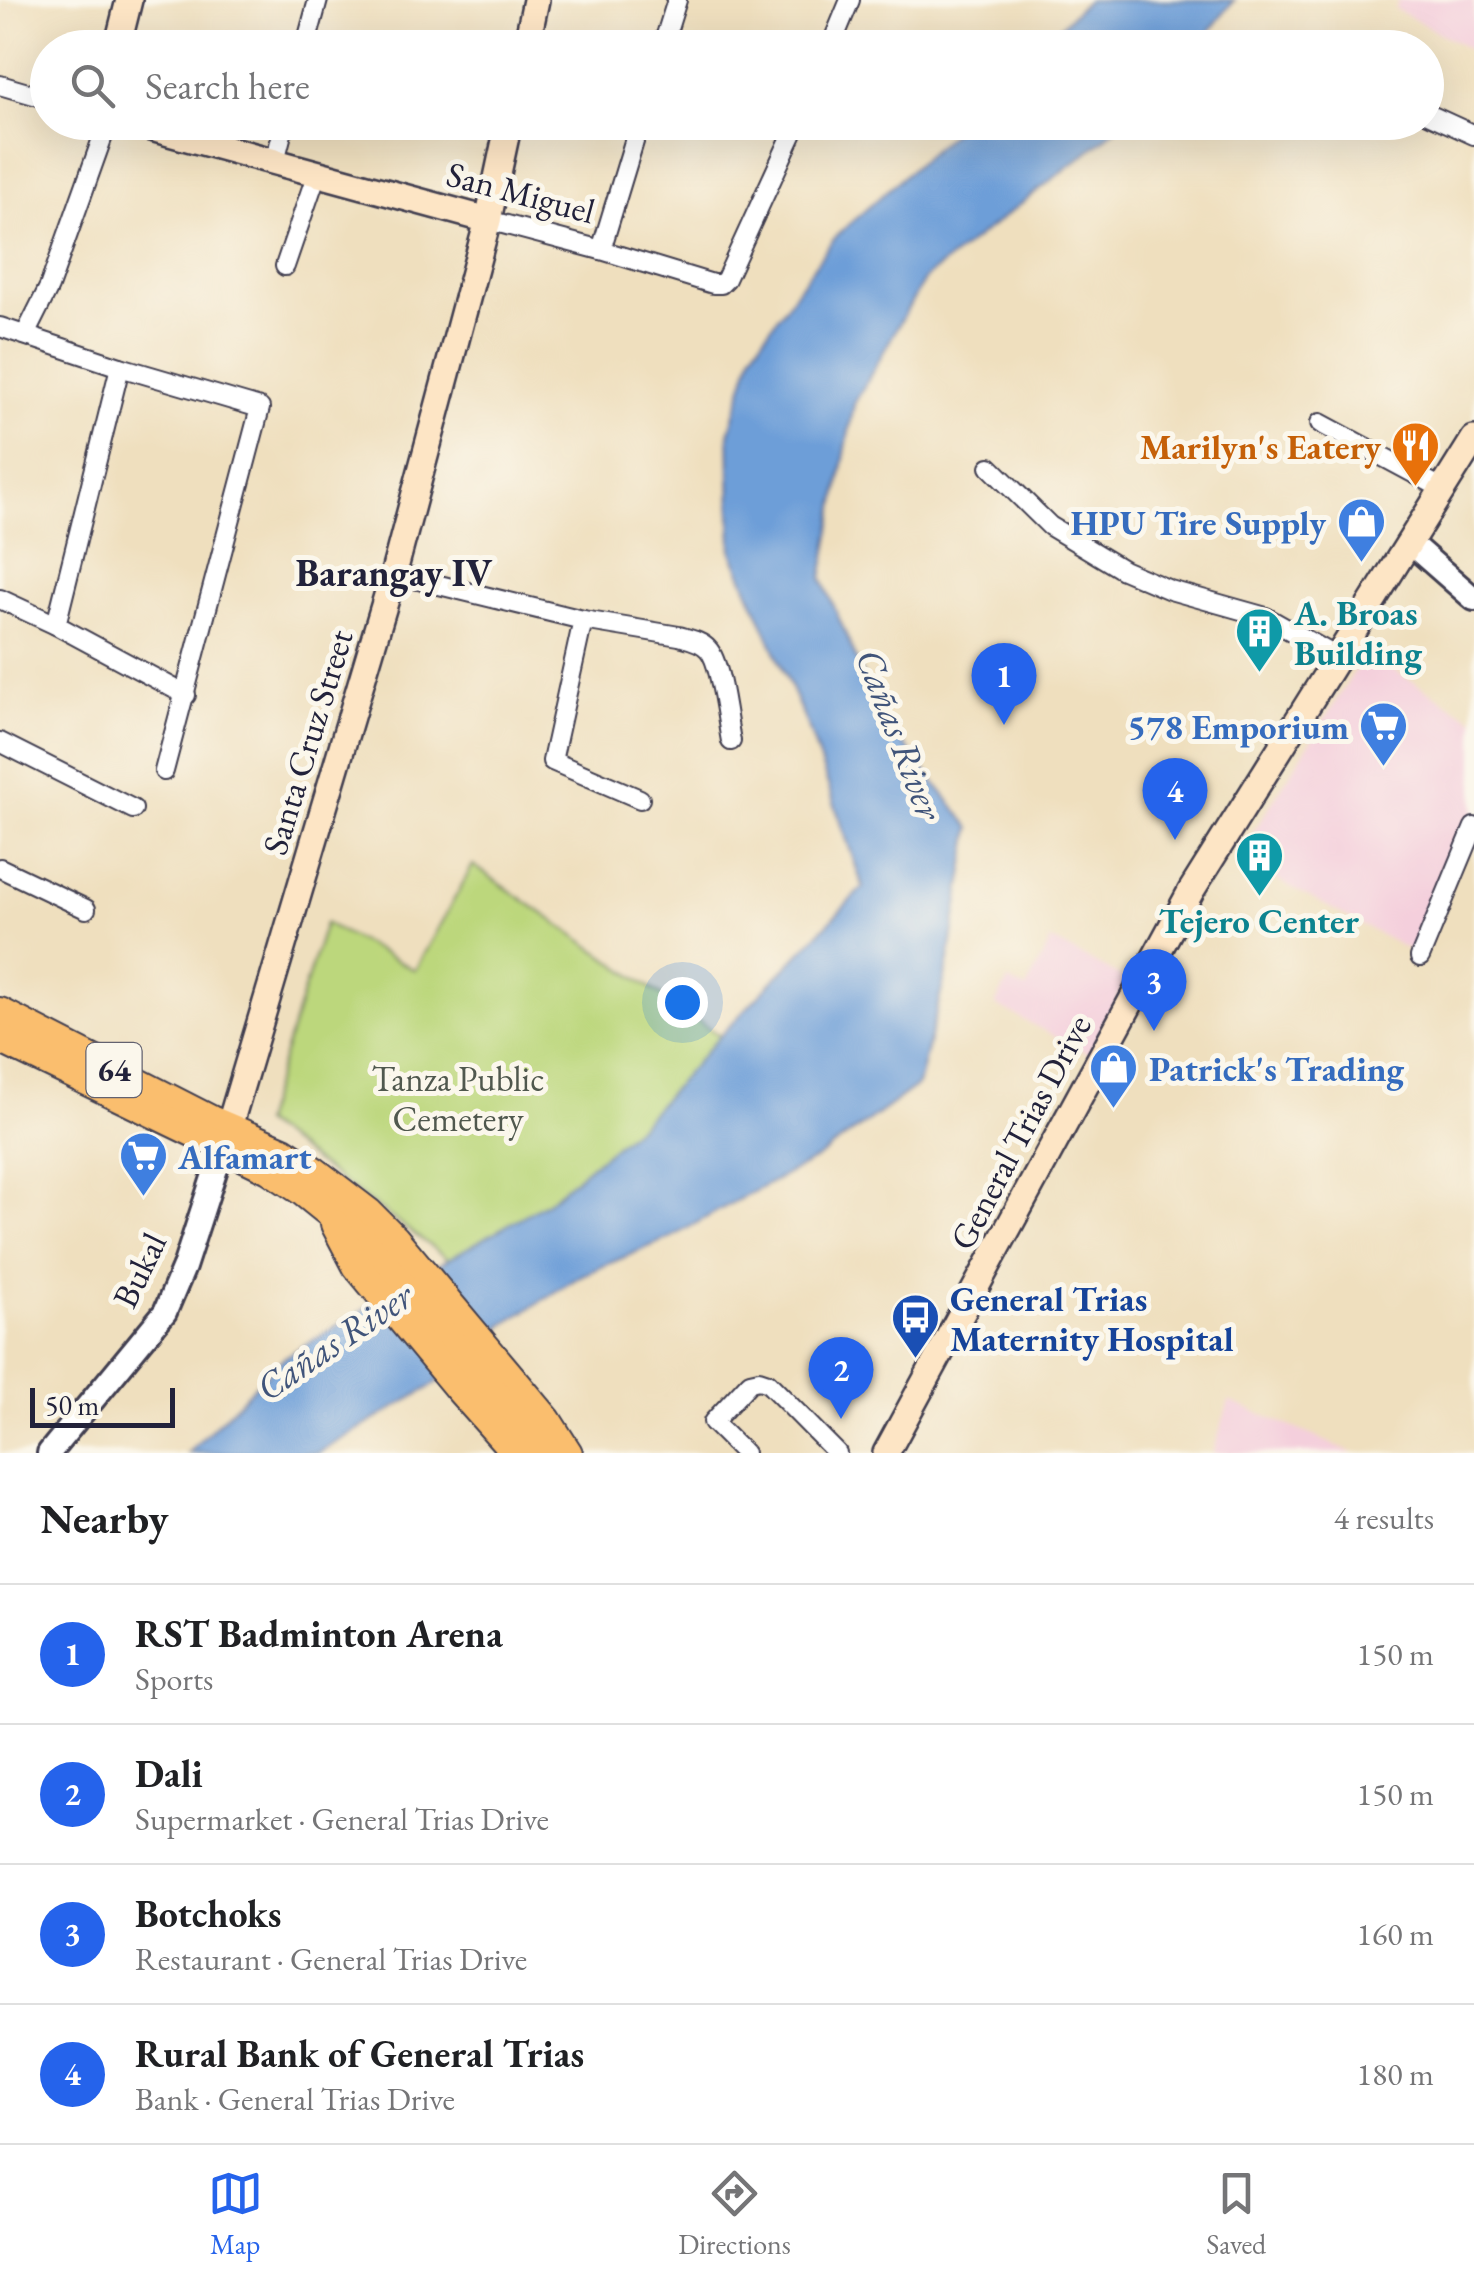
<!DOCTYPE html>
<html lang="en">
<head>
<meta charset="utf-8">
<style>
  :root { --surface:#fff; --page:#f6f6f6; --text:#202124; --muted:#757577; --line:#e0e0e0; --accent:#2563eb }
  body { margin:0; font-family:"EB Garamond",serif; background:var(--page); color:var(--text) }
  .scale { position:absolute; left:30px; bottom:25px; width:145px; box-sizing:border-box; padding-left:10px; border:5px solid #22223b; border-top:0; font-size:28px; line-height:35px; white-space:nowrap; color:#22223b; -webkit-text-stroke:8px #fbf7ec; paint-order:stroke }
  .you { position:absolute; left:682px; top:1002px; width:35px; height:35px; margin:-25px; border:8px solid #fff; border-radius:50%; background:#1a73e8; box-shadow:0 0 0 15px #1a73e833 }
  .badge { display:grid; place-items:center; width:65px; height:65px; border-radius:50%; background:var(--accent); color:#fff; font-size:32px; font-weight:700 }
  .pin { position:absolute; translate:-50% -82px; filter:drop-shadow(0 2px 5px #0008) }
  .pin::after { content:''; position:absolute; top:52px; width:35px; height:30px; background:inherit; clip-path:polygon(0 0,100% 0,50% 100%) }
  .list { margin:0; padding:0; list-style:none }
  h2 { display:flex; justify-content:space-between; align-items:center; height:130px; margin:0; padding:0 40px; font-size:42px }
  h2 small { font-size:32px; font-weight:400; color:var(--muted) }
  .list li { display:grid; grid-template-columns:65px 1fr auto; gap:30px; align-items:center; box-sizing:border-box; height:140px; padding:0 40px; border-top:2px solid var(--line) }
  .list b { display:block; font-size:38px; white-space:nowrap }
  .list p { margin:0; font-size:32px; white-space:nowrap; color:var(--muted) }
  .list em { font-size:32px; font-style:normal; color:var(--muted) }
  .icon { flex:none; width:55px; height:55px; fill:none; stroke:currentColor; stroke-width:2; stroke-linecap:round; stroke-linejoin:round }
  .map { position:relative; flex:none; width:1474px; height:1453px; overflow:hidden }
  .search { position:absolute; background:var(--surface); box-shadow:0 10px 40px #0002; left:30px; right:30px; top:30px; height:110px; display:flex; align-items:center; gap:25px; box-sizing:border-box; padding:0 35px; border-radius:55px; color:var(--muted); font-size:38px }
  .sheet { height:690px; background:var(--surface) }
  nav { display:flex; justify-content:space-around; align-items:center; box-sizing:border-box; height:140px; border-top:2px solid var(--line); background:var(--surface); font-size:28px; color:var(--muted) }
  nav a { display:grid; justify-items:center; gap:5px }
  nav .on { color:var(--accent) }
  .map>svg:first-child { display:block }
  .built { fill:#f4cfdc }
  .green { fill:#bcd77c; stroke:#6f7c5c; stroke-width:2.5 }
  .water { fill:#6d9ed8; stroke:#48608a; stroke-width:2.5 }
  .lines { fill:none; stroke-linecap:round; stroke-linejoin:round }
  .minor-casing { stroke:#413e4f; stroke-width:22 }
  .tertiary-casing { stroke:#413e4f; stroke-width:28 }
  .secondary-casing { stroke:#413e4f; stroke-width:30 }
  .primary-casing { stroke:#413e4f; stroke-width:32 }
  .minor { stroke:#fff; stroke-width:18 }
  .tertiary { stroke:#fff; stroke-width:22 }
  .secondary { stroke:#fde5c5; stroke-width:25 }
  .primary { stroke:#fabe6e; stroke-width:28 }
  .labels { text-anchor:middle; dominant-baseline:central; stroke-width:10; stroke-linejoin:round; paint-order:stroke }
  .shield { fill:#fbf7ec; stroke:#636270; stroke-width:2.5 }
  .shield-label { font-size:32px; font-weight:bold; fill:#22223b }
  .street-label { font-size:35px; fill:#22223b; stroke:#fbf7ec }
  .food-label { font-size:35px; font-weight:bold; fill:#c56008; stroke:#fbf7ec; text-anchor:end }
  .shop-label { font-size:35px; font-weight:bold; fill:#366cbe; stroke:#fbf7ec; text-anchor:end }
  .culture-label { font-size:35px; font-weight:bold; fill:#0d838f; stroke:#fbf7ec; text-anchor:start }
  .park-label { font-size:35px; fill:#50584e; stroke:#fbf7ec }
  .transit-label { font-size:35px; font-weight:bold; fill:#164399; stroke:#fbf7ec; text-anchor:start }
  .neighbourhood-label { font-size:38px; font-weight:bold; fill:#22223b; stroke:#fbf7ec }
  .water-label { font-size:38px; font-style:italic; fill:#40547a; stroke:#fbf7ec }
</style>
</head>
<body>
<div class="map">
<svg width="1474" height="1453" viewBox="0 0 1474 1453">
  <rect width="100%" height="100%" fill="#fbf7ec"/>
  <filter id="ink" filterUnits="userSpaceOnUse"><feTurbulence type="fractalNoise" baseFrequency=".01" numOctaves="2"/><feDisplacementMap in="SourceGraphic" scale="20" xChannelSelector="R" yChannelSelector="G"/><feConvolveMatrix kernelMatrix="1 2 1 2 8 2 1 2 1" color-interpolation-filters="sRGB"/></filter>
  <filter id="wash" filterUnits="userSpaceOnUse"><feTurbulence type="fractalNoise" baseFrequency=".0048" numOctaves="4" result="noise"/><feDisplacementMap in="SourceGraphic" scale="40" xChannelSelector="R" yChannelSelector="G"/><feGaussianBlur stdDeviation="2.25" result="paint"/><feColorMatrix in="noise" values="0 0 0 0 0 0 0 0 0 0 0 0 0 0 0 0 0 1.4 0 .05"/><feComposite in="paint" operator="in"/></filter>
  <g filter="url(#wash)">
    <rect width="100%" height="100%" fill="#efdfbe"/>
    <!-- built -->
    <g class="built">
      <path d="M1399 0H1474V52L1395 9Z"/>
      <path d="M1366 653 1474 719V818L1416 954 1237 858Z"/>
      <path d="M1051 940 1127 980 1089 1054 995 1005 1008 981 1026 989Z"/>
      <path d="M1229 1401 1354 1453H1213Z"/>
    </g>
    <!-- green -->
    <path class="green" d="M473 865 720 1036 640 1125 546 1203 448 1259 262 1123 325 923 415 970Z"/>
    <!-- water -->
    <g class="water">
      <path d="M1087 0H1234L1197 47H1039Z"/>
      <path d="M963 123H1122L1104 139 925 278 854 404 822 578 879 713 971 828 948 965 918 1085 816 1159 730 1204 672 1237 582 1275 505 1324 434 1385 318 1453H188L282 1359 448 1259 546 1203 640 1125 720 1036 863 887 810 732 732 552 729 434 753 352 835 237Z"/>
    </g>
  </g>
  <g filter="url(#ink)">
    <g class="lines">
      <defs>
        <g id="minor">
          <path d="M305 48 318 0"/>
          <path d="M662 48 677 0"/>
          <path d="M830 48 850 0"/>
          <path d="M0 85 48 99"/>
          <path d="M1426 113 1474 135"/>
          <path d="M275 161 285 122"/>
          <path d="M488 220 601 250 713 284H721L726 279 798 122"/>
          <path d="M601 250 640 122"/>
          <path d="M285 266 317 173"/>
          <path d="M0 327 120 367 260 408 164 771"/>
          <path d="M25 335 49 287 108 122"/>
          <path d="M1320 423 1443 489"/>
          <path d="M990 467 1050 526 1123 570 1170 590 1266 617 1337 657"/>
          <path d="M394 574 583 620 552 761 640 799"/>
          <path d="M0 599 56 625 186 695"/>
          <path d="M583 620 679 636C689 639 701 641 708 649 721 662 727 721 731 741"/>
          <path d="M56 625 120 367"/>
          <path d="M0 742 133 809"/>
          <path d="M0 868 86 909"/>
          <path d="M1420 957 1474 827"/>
          <path d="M744 1453 713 1422 750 1382 759 1380 768 1383 837 1453"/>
        </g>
        <g id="tertiary">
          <path d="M1409 542 1474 599"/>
          <path d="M49 1453 165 1312 184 1267 223 1147"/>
        </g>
        <g id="secondary">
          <path d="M117 48 129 0"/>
          <path d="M526 48 536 0"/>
          <path d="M129 122 488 220"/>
          <path d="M223 1147 394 572 488 220 509 122"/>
          <path d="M886 1453 1191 891 1474 439"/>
        </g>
        <g id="primary">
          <path d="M0 1012 211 1120 283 1151 314 1171 369 1213 395 1239 547 1420 568 1453"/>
          <path d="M0 1039 269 1169 302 1191 363 1240 529 1433 542 1453"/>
          <path d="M335 1224 357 1266 459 1389 516 1453"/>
        </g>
      </defs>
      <!-- minor casing -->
      <use href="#minor" class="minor-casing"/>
      <!-- tertiary casing -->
      <use href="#tertiary" class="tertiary-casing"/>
      <!-- secondary casing -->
      <use href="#secondary" class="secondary-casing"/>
      <!-- primary casing -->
      <use href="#primary" class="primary-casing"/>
      <!-- minor -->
      <use href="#minor" class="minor"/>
      <!-- tertiary -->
      <use href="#tertiary" class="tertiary"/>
      <!-- secondary -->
      <use href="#secondary" class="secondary"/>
      <!-- primary -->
      <use href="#primary" class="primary"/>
    </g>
  </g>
  <!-- icons -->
  <defs>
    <symbol id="restaurant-pin" viewBox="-11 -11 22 30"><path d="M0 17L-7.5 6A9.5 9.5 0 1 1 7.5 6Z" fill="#e8710a" stroke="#fbf7ec"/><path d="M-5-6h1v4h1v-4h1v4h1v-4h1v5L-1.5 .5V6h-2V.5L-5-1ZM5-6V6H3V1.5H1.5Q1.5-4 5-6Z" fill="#fff"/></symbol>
    <symbol id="shop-pin" viewBox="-11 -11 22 30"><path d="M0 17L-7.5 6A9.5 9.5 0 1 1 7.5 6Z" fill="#3f7fe0" stroke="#fbf7ec"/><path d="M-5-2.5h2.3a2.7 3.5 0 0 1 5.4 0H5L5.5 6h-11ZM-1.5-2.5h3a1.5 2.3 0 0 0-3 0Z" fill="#fff"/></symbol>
    <symbol id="building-pin" viewBox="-11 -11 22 30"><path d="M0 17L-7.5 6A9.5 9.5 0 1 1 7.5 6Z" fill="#0f9aa8" stroke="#fbf7ec"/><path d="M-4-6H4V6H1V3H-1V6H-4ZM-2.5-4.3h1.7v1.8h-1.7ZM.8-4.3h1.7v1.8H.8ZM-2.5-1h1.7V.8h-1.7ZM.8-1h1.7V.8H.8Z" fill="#fff"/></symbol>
    <symbol id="supermarket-pin" viewBox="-11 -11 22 30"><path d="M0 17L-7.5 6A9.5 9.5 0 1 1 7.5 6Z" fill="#3f7fe0" stroke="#fbf7ec"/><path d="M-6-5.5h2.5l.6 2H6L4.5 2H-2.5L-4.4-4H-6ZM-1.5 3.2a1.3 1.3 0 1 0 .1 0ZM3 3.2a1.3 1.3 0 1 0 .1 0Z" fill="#fff"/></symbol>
    <symbol id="bus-pin" viewBox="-11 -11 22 30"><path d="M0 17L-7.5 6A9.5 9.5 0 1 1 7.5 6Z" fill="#1a4fb4" stroke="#fbf7ec"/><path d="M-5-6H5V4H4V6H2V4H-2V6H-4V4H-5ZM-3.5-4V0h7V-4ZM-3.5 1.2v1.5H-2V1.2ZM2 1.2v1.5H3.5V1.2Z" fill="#fff"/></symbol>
  </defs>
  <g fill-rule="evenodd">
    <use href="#restaurant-pin" x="1388" y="418" width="55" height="75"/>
    <use href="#shop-pin" x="1334" y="494" width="55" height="75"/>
    <use href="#building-pin" x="1232" y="604" width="55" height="75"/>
    <use href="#supermarket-pin" x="1356" y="698" width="55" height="75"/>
    <use href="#building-pin" x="1232" y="828" width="55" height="75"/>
    <use href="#shop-pin" x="1086" y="1040" width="55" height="75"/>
    <use href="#supermarket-pin" x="116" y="1128" width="55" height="75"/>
    <use href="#bus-pin" x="888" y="1290" width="55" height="75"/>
  </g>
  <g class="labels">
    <!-- shield labels -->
    <rect class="shield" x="86.5" y="1043" width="55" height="54" rx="8"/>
    <g class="shield-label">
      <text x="114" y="1070">64</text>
    </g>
    <!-- street labels -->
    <g class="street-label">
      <text transform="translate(521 192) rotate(15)">San Miguel</text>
      <text transform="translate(307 742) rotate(-73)">Santa Cruz Street</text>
      <text transform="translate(1020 1132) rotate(-62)">General Trias Drive</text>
      <text transform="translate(139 1270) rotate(-64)">Bukal</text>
    </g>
    <!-- food labels -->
    <g class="food-label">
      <text x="1381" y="446">Marilyn's Eatery</text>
    </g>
    <!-- shop labels -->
    <g class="shop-label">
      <text x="1326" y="522">HPU Tire Supply</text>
      <text x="1349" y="726">578 Emporium</text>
      <text x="1149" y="1068" text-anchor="start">Patrick's Trading</text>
      <text x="178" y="1156" text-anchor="start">Alfamart</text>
    </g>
    <!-- culture labels -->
    <g class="culture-label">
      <text x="1294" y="612">A. Broas<tspan x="1294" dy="40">Building</tspan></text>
      <text x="1259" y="920" text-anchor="middle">Tejero Center</text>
    </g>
    <!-- park labels -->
    <g class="park-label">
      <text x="458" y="1078">Tanza Public<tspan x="458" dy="40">Cemetery</tspan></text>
    </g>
    <!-- transit labels -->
    <g class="transit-label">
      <text x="950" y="1298">General Trias<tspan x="950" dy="40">Maternity Hospital</tspan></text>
    </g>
    <!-- neighbourhood labels -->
    <g class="neighbourhood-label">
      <text x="394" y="572">Barangay IV</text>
    </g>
    <!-- water labels -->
    <g class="water-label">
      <text transform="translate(900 734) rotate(69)">Cañas River</text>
      <text transform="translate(334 1341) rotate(-34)">Cañas River</text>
    </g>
  </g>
</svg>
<div class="scale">50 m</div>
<div class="you"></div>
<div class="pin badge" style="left:1004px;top:725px">1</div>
<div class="pin badge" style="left:841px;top:1419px">2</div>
<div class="pin badge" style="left:1154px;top:1031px">3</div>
<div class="pin badge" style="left:1175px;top:840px">4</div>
<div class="search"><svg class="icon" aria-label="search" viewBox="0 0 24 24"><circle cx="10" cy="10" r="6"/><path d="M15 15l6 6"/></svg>Search here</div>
</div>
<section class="sheet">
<h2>Nearby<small>4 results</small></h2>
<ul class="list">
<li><span class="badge">1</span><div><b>RST Badminton Arena</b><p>Sports</p></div><em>150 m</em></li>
<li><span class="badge">2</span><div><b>Dali</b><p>Supermarket · General Trias Drive</p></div><em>150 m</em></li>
<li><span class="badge">3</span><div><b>Botchoks</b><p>Restaurant · General Trias Drive</p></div><em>160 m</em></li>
<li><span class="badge">4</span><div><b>Rural Bank of General Trias</b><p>Bank · General Trias Drive</p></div><em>180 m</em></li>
</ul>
</section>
<nav>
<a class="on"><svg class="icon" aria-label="map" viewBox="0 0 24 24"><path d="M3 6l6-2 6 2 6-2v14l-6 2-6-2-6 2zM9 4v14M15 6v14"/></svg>Map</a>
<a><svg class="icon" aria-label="directions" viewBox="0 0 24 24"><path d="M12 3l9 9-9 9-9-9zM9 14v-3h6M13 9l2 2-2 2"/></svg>Directions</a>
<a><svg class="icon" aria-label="saved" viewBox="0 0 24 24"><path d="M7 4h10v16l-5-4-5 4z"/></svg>Saved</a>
</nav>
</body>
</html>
